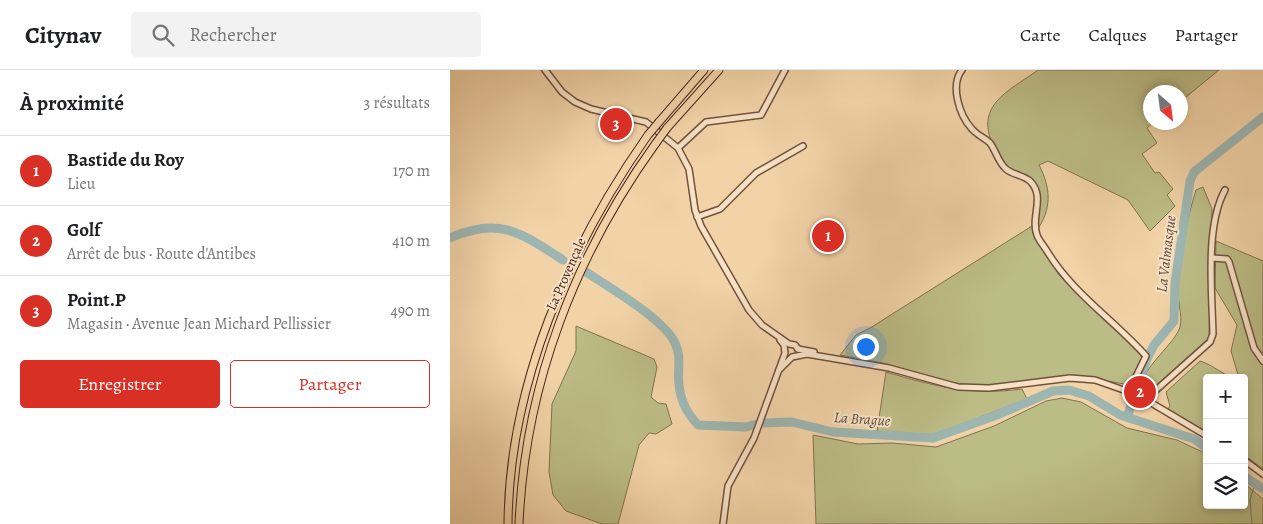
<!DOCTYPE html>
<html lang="fr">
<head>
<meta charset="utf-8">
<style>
  :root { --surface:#fff; --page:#f2f2f2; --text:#202124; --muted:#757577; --line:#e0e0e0; --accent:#d93025 }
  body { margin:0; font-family:Alegreya,serif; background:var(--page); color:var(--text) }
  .controls { position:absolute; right:15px; bottom:15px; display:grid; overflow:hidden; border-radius:5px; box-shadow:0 2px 8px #0003 }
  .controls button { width:45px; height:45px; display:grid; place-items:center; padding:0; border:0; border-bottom:1px solid var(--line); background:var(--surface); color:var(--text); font:25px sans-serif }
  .compass { position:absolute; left:693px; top:15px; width:45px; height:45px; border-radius:50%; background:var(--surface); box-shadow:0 2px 8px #0003; rotate:152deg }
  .you { position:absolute; left:415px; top:276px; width:18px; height:18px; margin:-12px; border:4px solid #fff; border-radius:50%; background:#1a73e8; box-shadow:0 0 0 8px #1a73e833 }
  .badge { display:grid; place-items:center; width:32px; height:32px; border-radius:50%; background:var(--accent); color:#fff; font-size:16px; font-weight:700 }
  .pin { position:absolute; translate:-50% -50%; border:2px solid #fff; box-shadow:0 1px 5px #0006 }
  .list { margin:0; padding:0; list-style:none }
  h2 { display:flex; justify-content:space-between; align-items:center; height:65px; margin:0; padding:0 20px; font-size:21px }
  h2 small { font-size:16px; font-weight:400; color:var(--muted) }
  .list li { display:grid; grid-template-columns:32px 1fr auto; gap:15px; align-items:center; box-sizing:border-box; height:70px; padding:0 20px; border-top:1px solid var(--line) }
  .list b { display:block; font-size:19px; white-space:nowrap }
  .list p { margin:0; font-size:16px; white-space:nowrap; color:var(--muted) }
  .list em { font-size:16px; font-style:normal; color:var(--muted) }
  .actions { display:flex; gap:10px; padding:15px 20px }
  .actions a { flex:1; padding:11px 0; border:1px solid var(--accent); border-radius:5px; text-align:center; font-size:18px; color:var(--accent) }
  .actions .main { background:var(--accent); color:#fff }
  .icon { flex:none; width:28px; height:28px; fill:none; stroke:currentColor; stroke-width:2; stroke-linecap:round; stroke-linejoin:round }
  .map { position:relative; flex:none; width:813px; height:454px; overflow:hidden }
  header { display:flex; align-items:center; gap:30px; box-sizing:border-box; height:70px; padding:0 25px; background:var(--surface); border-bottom:1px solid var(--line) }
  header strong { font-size:24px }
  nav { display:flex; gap:28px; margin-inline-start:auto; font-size:18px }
  .search { width:350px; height:45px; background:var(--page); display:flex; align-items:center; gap:12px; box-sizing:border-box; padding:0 18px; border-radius:5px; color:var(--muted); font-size:19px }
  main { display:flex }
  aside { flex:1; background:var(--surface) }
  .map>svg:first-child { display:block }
  .green { fill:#bcbc86; stroke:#827250 }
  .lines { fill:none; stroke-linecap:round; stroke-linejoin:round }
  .stream { stroke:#7b7d74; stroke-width:1 }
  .river { stroke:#9db6b1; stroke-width:9 }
  .minor-casing { stroke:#72523d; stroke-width:8 }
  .highway-casing { stroke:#482719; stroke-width:9 }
  .minor { stroke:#f7e2c6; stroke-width:5 }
  .highway { stroke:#f2d3a8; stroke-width:7 }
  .highway-bridge-casing { stroke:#482719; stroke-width:9; stroke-linecap:butt }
  .highway-bridge { stroke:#f2d3a8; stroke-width:7 }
  .labels { text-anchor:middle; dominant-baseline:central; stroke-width:4; stroke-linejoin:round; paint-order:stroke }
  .street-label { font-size:14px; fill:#482719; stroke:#f7e2c6 }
  .water-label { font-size:15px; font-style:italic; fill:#5d4b3f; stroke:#f7e2c6 }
</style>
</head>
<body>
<header>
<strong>Citynav</strong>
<div class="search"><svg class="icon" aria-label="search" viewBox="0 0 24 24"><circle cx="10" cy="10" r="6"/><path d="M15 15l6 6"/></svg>Rechercher</div>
<nav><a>Carte</a><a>Calques</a><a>Partager</a></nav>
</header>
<main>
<aside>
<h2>À proximité<small>3 résultats</small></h2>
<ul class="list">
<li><span class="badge">1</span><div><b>Bastide du Roy</b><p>Lieu</p></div><em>170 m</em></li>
<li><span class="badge">2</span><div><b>Golf</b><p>Arrêt de bus · Route d'Antibes</p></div><em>410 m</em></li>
<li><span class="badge">3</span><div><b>Point.P</b><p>Magasin · Avenue Jean Michard Pellissier</p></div><em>490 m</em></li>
</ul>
<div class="actions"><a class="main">Enregistrer</a><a>Partager</a></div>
</aside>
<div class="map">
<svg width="813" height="454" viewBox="0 0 813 454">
  <rect width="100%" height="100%" fill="#f2d3a8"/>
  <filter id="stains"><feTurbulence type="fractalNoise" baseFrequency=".004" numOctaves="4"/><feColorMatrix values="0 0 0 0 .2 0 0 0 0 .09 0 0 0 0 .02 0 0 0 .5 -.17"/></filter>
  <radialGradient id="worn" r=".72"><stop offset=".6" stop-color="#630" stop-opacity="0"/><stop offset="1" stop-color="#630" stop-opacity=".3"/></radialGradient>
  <!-- green -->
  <g class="green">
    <path d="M588 0H769L731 31 730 22H700V52L703 53 697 58 707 73 692 84 705 103 709 102 723 119 717 125 725 136 700 161 678 130 598 91 589 95C601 118 602 139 587 160 588 144 592 131 584 115 578 102 566 106 556 98 550 92 546 82 543 75 524 34 561 20 588 0Z"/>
    <path d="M753 117 762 139 759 268 703 318 693 321 690 318C694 295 725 274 730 257 733 245 727 231 728 218 731 185 736 151 746 120Z"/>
    <path d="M582 156 583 163 609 205 620 216 690 282 692 289 679 315 632 306 546 315 512 314 490 310 433 293 390 285 406 265 420 258Z"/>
    <path d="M766 171 813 191V399L794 385V308H789L781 281 787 255 765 218Z"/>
    <path d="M126 256 204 289 207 297 201 327 208 333 216 334 222 354 206 364 199 363 189 375 168 454H152L116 441 103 425 99 402 102 334 126 281Z"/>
    <path d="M750 291C764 295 770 304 785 308H757V362L718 339 720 336 716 322Z"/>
    <path d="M436 302C484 316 521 326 572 319L577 329 484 365 427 361Z"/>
    <path d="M612 328 631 332 677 358 727 370 757 384V435H794V413L813 429V454H366L363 365 408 374 442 373 486 377 544 356 596 331Z"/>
  </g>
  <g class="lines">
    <!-- stream -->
    <path class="stream" d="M802 454 800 430 805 414"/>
    <!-- river -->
    <g class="river">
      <path d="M0 168C50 146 71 163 113 190"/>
      <path d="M136 202C160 218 214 249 225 273 232 287 227 300 229 315 231 332 237 343 248 355L296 357 311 353 342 352 383 362 483 368 547 345 603 321 619 320 639 326 670 345 744 369 757 378"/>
      <path d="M677 347 697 289 704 275 724 251 725 213 740 111 744 102 813 47"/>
      <path d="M794 406 813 419"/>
    </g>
    <defs>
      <g id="minor">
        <path d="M95 0 112 22 125 32 141 39 196 52 228 78 239 99 245 140 251 156 299 240 312 255 339 274 345 275 348 279"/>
        <path d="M512 0C500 15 509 45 522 59 527 65 535 68 540 73 546 81 548 92 556 99 563 105 573 105 580 111 596 127 580 147 587 165 589 171 594 176 597 181 623 224 663 249 696 286L679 321"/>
        <path d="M228 78 256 52 311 45 335 0"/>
        <path d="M247 147 270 139 306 103 353 76"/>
        <path d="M762 188 777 189 779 192 804 278 813 291"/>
        <path d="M348 279 364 282"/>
        <path d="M329 300 342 287 357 284 439 298 508 317 539 318 620 308 645 310 688 325 757 366"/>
        <path d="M696 329 760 272 763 264C762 222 755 156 775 120"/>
        <path d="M794 390 813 404"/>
        <path d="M273 454 278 416 304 368 335 283 334 275 330 270"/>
      </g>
      <g id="highway">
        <path d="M209 52 254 0"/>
        <path d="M217 58 269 0"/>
        <path d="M58 454C59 315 119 177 198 65"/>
        <path d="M69 454C75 314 125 185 206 73"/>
      </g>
    </defs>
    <!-- minor casing -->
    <use href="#minor" class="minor-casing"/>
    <!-- highway casing -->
    <use href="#highway" class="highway-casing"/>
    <!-- minor -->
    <use href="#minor" class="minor"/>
    <!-- highway -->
    <use href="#highway" class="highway"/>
    <defs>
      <g id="highway-bridge">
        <path d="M198 65 209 52"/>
        <path d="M206 73 217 58"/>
      </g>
    </defs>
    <!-- highway-bridge casing -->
    <use href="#highway-bridge" class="highway-bridge-casing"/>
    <!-- highway-bridge -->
    <use href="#highway-bridge" class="highway-bridge"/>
  </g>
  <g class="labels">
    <!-- street labels -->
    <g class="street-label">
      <text transform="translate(116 204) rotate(-66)">La Provençale</text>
    </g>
    <!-- water labels -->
    <g class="water-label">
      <text transform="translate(716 184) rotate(-83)">La Valmasque</text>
      <text transform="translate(412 349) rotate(4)">La Brague</text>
    </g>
  </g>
  <rect width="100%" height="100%" filter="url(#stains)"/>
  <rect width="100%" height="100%" fill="url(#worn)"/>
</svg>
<div class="controls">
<button>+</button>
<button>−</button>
<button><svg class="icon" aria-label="layers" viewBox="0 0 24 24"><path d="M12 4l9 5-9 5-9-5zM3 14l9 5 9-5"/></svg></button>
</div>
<svg class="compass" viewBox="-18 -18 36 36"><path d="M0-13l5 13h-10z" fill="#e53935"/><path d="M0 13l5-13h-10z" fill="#757577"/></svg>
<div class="you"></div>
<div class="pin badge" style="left:378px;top:166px">1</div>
<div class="pin badge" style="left:690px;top:322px">2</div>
<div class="pin badge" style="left:166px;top:54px">3</div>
</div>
</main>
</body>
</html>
